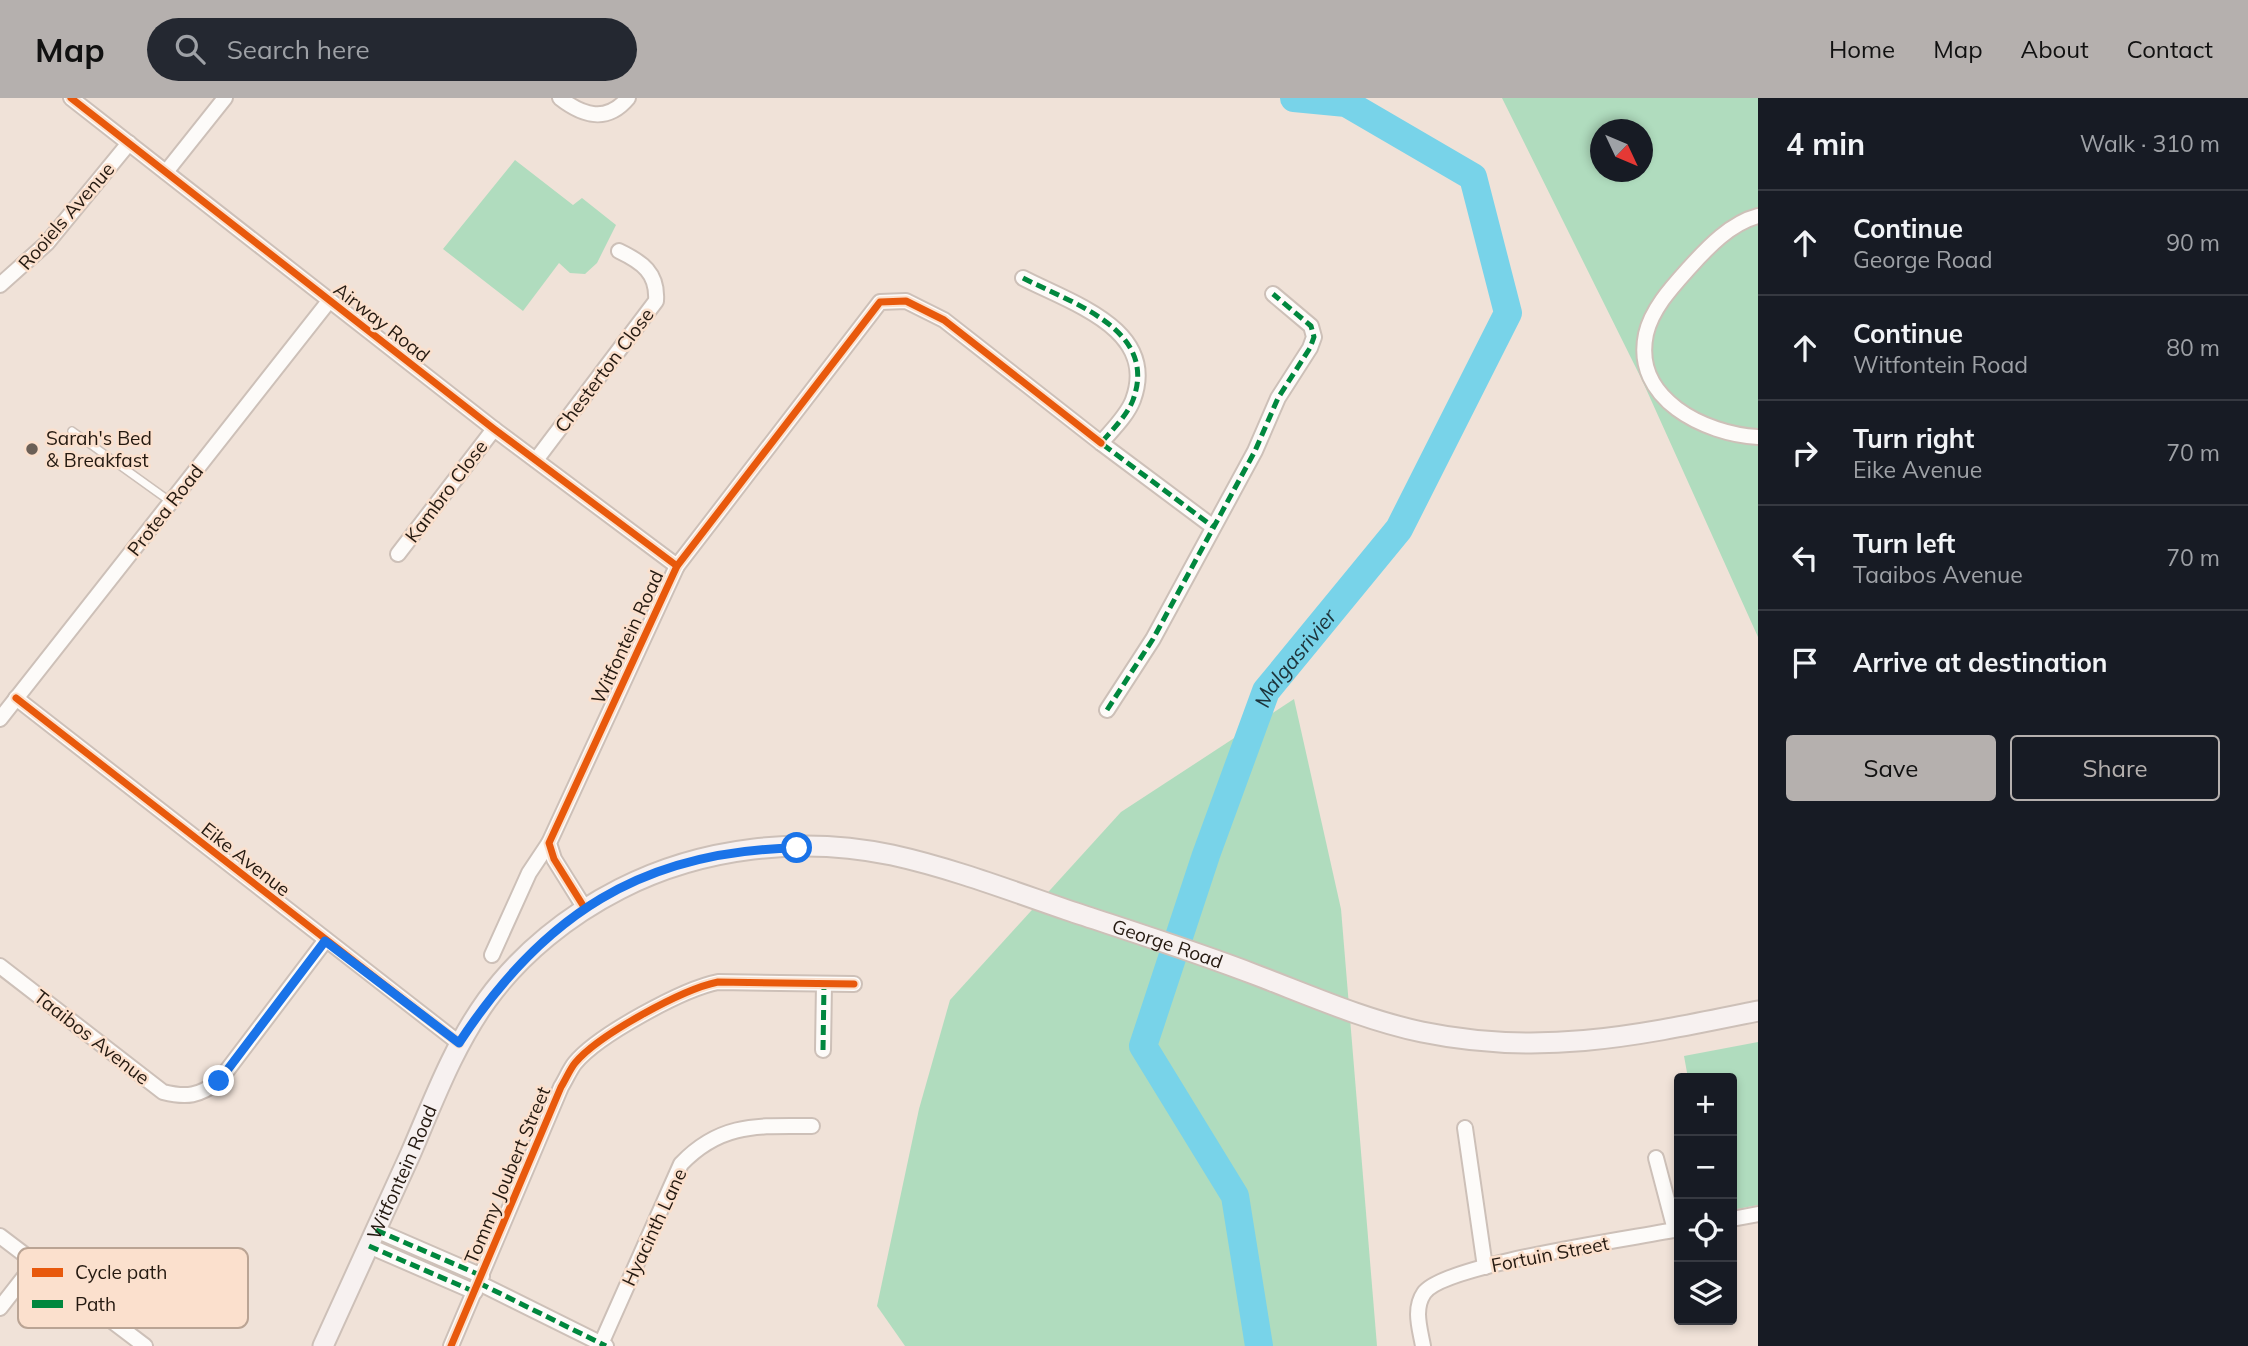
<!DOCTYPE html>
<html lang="en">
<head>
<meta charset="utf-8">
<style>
  :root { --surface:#171b24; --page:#242831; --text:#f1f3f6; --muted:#9ea1a6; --line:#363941; --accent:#b5b0ae }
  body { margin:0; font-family:Mulish,sans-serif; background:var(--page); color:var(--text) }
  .controls { position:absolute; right:21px; bottom:21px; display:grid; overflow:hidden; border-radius:7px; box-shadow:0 4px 10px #0003 }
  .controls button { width:63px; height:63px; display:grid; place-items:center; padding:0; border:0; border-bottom:2px solid var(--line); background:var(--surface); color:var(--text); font:35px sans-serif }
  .compass { position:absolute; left:1590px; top:21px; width:63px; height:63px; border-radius:50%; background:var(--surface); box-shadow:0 4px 10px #0003; rotate:134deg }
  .stop { position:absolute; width:21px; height:21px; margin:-16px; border:5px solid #1a73e8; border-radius:50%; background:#fff }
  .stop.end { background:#1a73e8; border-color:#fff; box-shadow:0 2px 7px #0008 }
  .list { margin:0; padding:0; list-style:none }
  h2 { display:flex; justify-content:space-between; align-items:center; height:91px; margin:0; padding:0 28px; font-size:30px }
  h2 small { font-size:23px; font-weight:400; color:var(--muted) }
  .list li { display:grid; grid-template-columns:46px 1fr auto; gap:21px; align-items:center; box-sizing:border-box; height:105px; padding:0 28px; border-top:2px solid var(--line) }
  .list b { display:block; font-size:26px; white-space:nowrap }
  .list p { margin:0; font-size:23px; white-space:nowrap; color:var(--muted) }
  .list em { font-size:23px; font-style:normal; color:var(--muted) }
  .actions { display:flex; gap:14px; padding:21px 28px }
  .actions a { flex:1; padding:16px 0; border:2px solid var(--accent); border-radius:7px; text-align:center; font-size:24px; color:var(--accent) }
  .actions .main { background:var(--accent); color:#111 }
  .icon { flex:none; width:38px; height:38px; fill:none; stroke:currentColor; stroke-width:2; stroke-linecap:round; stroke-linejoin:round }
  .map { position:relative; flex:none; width:1758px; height:1248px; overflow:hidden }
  header { display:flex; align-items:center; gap:42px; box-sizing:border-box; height:98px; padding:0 35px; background:var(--accent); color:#111 }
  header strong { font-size:33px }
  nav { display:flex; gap:38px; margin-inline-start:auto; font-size:24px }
  .search { width:490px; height:63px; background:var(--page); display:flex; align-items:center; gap:18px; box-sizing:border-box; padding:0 24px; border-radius:38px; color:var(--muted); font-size:26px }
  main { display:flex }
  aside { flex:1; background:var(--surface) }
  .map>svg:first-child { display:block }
  .green { fill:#b0dcbe; fill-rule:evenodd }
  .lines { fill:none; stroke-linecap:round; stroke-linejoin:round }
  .river { stroke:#78d3e9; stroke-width:28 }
  .service-casing { stroke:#cdc0b8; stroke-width:10 }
  .minor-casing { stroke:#cdc0b8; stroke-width:18 }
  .secondary-casing { stroke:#cdc0b8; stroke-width:23 }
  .service { stroke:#fdfbf9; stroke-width:7 }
  .minor { stroke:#fdfbf9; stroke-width:14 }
  .secondary { stroke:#f7f1f0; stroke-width:19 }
  .quiet { stroke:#00873e; stroke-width:5; stroke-dasharray:10 5; stroke-linecap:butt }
  .cycleway-casing { stroke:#fbe0cd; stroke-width:11 }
  .cycleway { stroke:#e8590c; stroke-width:7 }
  .route { stroke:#1a73e8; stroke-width:9 }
  .poi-dot { fill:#6b5f56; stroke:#fbe0cd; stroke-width:2.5 }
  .labels { text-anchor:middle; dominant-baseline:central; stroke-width:5; stroke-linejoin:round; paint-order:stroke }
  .street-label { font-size:19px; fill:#241910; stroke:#fbe0cd }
  .poi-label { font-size:19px; fill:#241910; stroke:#fbe0cd; text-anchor:start }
  .water-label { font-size:21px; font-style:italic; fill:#1d333a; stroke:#fbe0cd }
  .key { fill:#fbe0cd; stroke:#baa494; stroke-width:2 }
  .key-label { font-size:19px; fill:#241910 }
</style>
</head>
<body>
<header>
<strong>Map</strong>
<div class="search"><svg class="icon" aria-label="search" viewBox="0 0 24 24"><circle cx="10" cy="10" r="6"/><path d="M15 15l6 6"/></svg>Search here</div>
<nav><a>Home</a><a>Map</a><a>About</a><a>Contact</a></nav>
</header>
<main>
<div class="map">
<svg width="1758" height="1248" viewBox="0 0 1758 1248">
  <rect width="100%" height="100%" fill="#f0e2d8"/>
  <!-- green -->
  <g class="green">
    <path d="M1502 0H1758V539L1642 282ZM1601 32H1643V74H1601Z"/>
    <path d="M515 62 573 107 582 100 616 127 597 165 585 176 570 175 559 165 523 213 443 151Z"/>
    <path d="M1294 601 1341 811 1377 1248H905L877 1208 919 1011 950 902 1121 714Z"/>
    <path d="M1758 944V1107L1732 1112V980H1688L1684 958Z"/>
  </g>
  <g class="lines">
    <!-- river -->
    <path class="river" id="s1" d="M1259 1248 1235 1098 1143 948 1206 757 1266 593 1399 431 1508 215 1473 79 1346 5 1294 0"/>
    <defs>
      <path id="service" d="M72 333 171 404"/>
      <g id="minor">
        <path d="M71 0 494 331 677 468"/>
        <path d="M560 0C583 18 607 25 628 0"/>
        <path d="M166 74 225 0"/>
        <path d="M1758 118C1731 125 1708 149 1690 169 1673 188 1652 210 1646 236 1632 301 1705 336 1758 339"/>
        <path d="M1023 180C1071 205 1159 231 1133 302 1127 318 1111 333 1101 345L1212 428"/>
        <path d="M0 187 47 145 129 45"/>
        <path d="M536 362 656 203C658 175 642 164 619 153"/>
        <path d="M398 456 494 331"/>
        <path d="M16 600 459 945"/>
        <path d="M1107 612 1153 541 1255 353 1278 300 1310 250 1314 239 1311 228 1273 196"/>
        <path d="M0 621 329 203"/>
        <path d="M584 809 554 761 549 745 677 468 880 204 906 203 944 222 1101 345"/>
        <path d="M492 857 529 775 549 745"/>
        <path d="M0 868 163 994C187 1000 199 998 219 983L325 843"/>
        <path d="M823 952 824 886"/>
        <path d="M1465 1030 1485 1169"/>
        <path d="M1656 1060 1675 1132"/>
        <path d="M1732 1121 1758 1116"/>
        <path d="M376 1132 482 1178"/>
        <path d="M0 1138 145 1248"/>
        <path d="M369 1148 475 1194"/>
        <path d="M479 1185 606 1248"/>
        <path d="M0 1210 35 1165"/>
        <path d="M601 1246 681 1066C721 1024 759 1028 812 1028"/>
        <path d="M451 1248 561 989C566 981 570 971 575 965 598 937 683 891 718 884L854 886"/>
        <path d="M1423 1248C1420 1231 1413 1211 1424 1195 1444 1166 1636 1140 1679 1131"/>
      </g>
      <g id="secondary">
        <path id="s2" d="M323 1248C352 1185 381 1121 410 1057 433 1004 453 949 487 902 521 855 569 817 620 791 702 749 802 738 892 757 951 770 1009 792 1067 812 1130 833 1194 853 1256 877 1311 898 1365 922 1422 934 1543 959 1640 937 1758 913"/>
      </g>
    </defs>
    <!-- service casing -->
    <use href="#service" class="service-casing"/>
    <!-- minor casing -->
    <use href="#minor" class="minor-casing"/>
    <!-- secondary casing -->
    <use href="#secondary" class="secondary-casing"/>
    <!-- service -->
    <use href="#service" class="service"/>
    <!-- minor -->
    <use href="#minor" class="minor"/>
    <!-- secondary -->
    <use href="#secondary" class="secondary"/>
    <!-- quiet -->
    <g class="quiet">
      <path d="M1023 180C1071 205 1159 231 1133 302 1127 318 1111 333 1101 345L1212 428"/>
      <path d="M1107 612 1153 541 1255 353 1278 300 1310 250 1314 239 1311 228 1273 196"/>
      <path d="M823 952 824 886"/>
      <path d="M376 1132 482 1178"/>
      <path d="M369 1148 475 1194"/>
      <path d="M479 1185 606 1248"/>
    </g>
    <defs>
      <g id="cycleway">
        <path d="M71 0 494 331 677 468"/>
        <path d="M16 600 459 945"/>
        <path d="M584 809 554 761 549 745 677 468 880 204 906 203 944 222 1101 345"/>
        <path d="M451 1248 561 989C566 981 570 971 575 965 598 937 683 891 718 884L854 886"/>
      </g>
    </defs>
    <!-- cycleway casing -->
    <use href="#cycleway" class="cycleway-casing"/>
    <!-- cycleway -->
    <use href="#cycleway" class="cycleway"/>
  </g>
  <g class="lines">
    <!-- route -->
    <path class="route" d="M219 983 325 843 459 945C542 818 642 752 797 750"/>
  </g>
  <!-- markers -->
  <circle class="poi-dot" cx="32" cy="351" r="7"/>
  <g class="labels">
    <!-- street labels -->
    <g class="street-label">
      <text transform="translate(66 118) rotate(-49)">Rooiels Avenue</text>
      <text transform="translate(382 224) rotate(38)">Airway Road</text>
      <text transform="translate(604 272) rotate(-53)">Chesterton Close</text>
      <text transform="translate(446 393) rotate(-53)">Kambro Close</text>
      <text transform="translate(165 412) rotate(-52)">Protea Road</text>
      <text transform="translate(627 539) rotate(-65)">Witfontein Road</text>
      <text transform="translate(246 761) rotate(38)">Eike Avenue</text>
      <text stroke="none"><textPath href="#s2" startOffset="1127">George Road</textPath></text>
      <text transform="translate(92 939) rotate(38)">Taaibos Avenue</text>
      <text stroke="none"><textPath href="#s2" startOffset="191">Witfontein Road</textPath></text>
      <text transform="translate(507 1077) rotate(-67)">Tommy Joubert Street</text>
      <text transform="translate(654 1129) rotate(-65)">Hyacinth Lane</text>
      <text transform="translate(1550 1156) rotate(-11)">Fortuin Street</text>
    </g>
    <!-- poi labels -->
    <g class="poi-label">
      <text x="46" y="340">Sarah's Bed<tspan x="46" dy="22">&amp; Breakfast</tspan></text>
    </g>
    <!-- water labels -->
    <g class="water-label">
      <text stroke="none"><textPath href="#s1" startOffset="747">Malgasrivier</textPath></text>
    </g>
  </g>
  <!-- legend -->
  <rect x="18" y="1150" width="230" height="80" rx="10" class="key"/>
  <rect x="32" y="1170" width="31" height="9" fill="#e8590c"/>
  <rect x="32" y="1202" width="31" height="8" fill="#00873e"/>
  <g class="key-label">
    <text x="75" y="1181">Cycle path</text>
    <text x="75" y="1213">Path</text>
  </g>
</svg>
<div class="controls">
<button>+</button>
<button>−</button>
<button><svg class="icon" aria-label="locate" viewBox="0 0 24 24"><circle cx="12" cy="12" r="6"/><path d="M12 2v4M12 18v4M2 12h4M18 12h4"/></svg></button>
<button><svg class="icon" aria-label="layers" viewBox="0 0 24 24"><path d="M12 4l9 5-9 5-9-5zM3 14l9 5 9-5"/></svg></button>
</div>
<svg class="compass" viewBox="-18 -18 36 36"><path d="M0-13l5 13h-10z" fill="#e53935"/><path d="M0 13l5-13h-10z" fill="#9ea1a6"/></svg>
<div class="stop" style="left:797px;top:750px"></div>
<div class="stop end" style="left:219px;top:983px"></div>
</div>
<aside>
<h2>4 min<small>Walk · 310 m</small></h2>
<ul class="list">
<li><svg class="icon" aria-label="ahead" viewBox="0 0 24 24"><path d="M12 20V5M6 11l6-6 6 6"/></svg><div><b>Continue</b><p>George Road</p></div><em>90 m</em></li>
<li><svg class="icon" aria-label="ahead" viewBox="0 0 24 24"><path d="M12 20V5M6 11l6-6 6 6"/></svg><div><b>Continue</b><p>Witfontein Road</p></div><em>80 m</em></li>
<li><svg class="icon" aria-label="right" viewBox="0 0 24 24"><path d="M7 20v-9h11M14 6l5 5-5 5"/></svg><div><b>Turn right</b><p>Eike Avenue</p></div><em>70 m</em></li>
<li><svg class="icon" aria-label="left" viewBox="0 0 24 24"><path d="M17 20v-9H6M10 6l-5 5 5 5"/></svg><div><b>Turn left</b><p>Taaibos Avenue</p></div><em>70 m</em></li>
<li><svg class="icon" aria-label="arrive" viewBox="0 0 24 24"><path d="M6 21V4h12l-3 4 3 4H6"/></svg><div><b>Arrive at destination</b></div></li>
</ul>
<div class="actions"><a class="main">Save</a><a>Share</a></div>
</aside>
</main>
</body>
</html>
